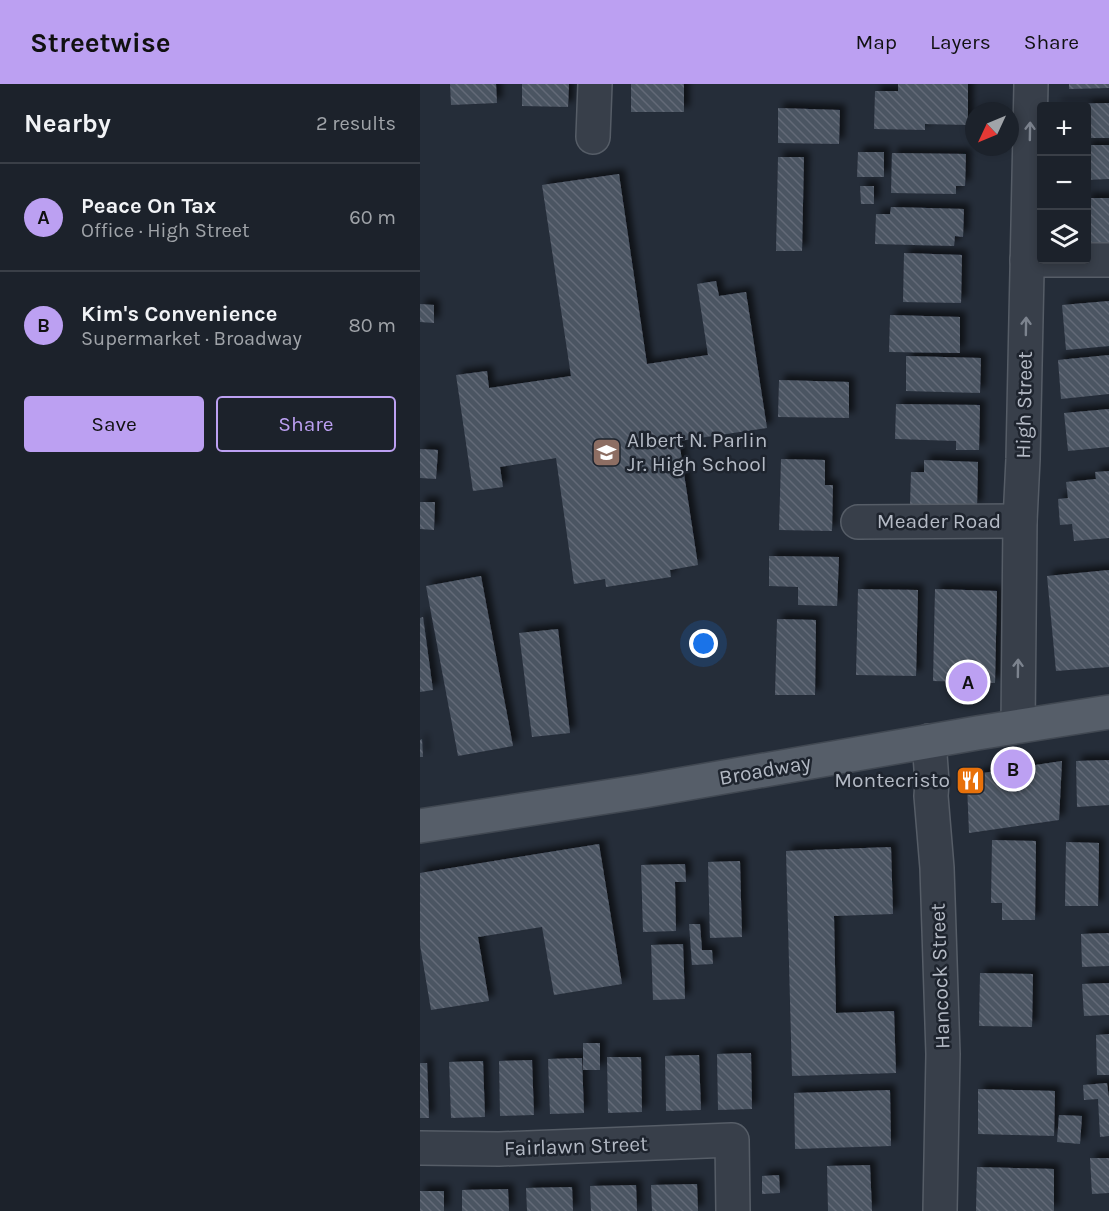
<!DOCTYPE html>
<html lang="en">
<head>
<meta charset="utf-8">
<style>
  :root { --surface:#1c222b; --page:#252a33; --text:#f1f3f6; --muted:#a0a4a9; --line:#3a3f47; --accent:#bca0f2 }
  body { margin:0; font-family:Karla,sans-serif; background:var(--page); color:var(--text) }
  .controls { position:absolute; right:18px; top:18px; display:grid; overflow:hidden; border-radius:6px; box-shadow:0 3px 9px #0003 }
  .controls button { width:54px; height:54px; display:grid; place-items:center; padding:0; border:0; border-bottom:2px solid var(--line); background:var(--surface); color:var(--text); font:30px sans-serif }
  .compass { position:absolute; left:545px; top:18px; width:54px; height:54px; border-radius:50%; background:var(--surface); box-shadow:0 3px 9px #0003; rotate:226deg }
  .you { position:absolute; left:284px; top:560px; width:21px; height:21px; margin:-15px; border:4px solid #fff; border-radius:50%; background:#1a73e8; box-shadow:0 0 0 9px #1a73e833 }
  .badge { display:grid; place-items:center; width:39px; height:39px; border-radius:50%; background:var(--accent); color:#111; font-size:20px; font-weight:700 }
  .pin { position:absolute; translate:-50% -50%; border:3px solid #fff; box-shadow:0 2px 6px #0006 }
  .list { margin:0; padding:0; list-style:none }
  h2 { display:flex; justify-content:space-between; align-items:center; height:78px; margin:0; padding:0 24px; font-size:26px }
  h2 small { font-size:20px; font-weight:400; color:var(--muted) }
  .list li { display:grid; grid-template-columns:39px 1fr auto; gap:18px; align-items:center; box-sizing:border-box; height:108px; padding:0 24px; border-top:2px solid var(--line) }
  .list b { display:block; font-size:22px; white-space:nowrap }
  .list p { margin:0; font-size:20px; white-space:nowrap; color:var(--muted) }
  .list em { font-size:20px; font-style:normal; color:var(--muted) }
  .actions { display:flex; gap:12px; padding:18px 24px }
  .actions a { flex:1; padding:14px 0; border:2px solid var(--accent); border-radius:6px; text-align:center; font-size:21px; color:var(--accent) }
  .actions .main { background:var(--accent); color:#111 }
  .icon { flex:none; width:33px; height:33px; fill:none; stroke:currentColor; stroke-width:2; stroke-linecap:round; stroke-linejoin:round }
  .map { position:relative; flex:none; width:689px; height:1127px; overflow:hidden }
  header { display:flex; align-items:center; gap:36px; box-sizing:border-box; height:84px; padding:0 30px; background:var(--accent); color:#111 }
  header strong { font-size:28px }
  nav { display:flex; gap:33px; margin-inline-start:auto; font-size:21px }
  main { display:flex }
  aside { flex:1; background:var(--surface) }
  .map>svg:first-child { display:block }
  .building { fill:url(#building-back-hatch); filter:url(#shadow) }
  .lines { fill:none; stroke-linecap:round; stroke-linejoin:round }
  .minor-casing { stroke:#565d67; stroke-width:36 }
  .major-casing { stroke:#414852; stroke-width:36 }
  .minor { stroke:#383f4a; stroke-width:33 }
  .major { stroke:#565e69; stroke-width:33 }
  .oneway { stroke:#7c838e }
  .labels { text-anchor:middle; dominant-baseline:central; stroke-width:5; stroke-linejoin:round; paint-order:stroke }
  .street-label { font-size:21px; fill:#b4bac5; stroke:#1e242e }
  .poi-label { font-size:21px; fill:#b4bac5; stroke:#1e242e; text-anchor:start }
</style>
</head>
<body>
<header>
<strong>Streetwise</strong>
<nav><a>Map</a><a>Layers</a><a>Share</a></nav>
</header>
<main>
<aside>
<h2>Nearby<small>2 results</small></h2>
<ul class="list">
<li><span class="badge">A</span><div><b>Peace On Tax</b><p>Office · High Street</p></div><em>60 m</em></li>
<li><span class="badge">B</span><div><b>Kim's Convenience</b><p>Supermarket · Broadway</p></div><em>80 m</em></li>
</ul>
<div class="actions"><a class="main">Save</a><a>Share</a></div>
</aside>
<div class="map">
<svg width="689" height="1127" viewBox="0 0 689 1127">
  <defs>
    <pattern id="building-back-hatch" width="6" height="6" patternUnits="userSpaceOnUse" patternTransform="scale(1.5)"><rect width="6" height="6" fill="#4b5462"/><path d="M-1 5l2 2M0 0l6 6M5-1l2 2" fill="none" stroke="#636a77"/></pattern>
    <filter id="shadow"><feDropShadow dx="5.5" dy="-5.5" stdDeviation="3" flood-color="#0009"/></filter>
  </defs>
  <rect width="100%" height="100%" fill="#252d39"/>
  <!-- building -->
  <g class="building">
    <path d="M30 0H76L77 19 31 21Z"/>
    <path d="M102 0H149L148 23 102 22Z"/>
    <rect x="211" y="0" width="53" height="28"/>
    <path d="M478 0H548V41L505 40V46L454 45 455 7H478Z"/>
    <path d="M649 0H689V4L649 5Z"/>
    <path d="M689 19V54H666V22H636V20Z"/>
    <path d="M358 24 420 26 419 60 358 59Z"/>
    <path d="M666 61H689V95L666 96Z"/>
    <path d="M438 68H464V93H437Z"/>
    <path d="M472 69 546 70 545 102H536V110L471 109Z"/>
    <path d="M358 73H384L382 167H356Z"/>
    <path d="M199 90 227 280 288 271 277 200 296 197 299 212 326 208 347 344 259 357 278 481 250 486 251 493 186 503 185 495 154 500 136 374 80 383 83 403 53 407 36 291 67 287 69 304 151 292 122 101Z"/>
    <path d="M440 102H454V120H441Z"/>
    <rect x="666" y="114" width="23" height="48"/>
    <path d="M471 123 544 125 543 153 535 152 534 162 455 160 456 130H470Z"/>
    <path d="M484 169 542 171 541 219 483 218Z"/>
    <path d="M689 217V262L646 266 642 221Z"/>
    <path d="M0 220 14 221V239L0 238Z"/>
    <path d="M470 231 540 233V269L469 268Z"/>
    <path d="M689 271V310L641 315 638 276Z"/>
    <path d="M486 272 561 274 560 309 486 307Z"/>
    <path d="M359 296 429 298V334L358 333Z"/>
    <path d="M476 320 560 321 559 366H536V357L475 355Z"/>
    <path d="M689 325V363L648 367 644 329Z"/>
    <path d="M0 365 18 366 16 395 0 394Z"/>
    <path d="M361 375 405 376V401H413L412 447 359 446Z"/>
    <path d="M504 376 558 378 557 423 490 421 491 388H504Z"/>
    <path d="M689 387V454L654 457 652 440 640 441 638 415 648 414 646 398 676 395 675 388Z"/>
    <path d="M0 418H15L14 446 0 445Z"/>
    <path d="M349 472 419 473 417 522 378 521V503L349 502Z"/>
    <path d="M689 486V583L636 587 627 492Z"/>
    <path d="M61 492 93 662 38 672 6 502Z"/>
    <path d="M438 505 498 506 496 592 436 591Z"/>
    <path d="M515 505 577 507 575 599 513 597Z"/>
    <path d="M3 533 13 606 0 608V534Z"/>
    <path d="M357 535 396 536 395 611H355Z"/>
    <path d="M138 545 150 649 112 653 99 549Z"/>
    <path d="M2 655 3 673H0V656Z"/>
    <path d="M689 676V721L657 723 656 677Z"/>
    <path d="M642 677 639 736 549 749 547 701 556 690Z"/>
    <path d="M572 756 616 757 615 836H582V819H571Z"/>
    <path d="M646 758 679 759 678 822H645Z"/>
    <path d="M179 760 202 900 134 911 122 843 58 853 69 917 11 926 0 861V789Z"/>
    <path d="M471 763 473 830 414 832 416 929 474 927 476 989 372 992 366 767Z"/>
    <path d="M320 777 322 853 290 854 288 778Z"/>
    <path d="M265 780 266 798H255L256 847 223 848 221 781Z"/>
    <path d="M269 840H280L282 866H292L293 880 272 881Z"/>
    <path d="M689 849V882L662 883 661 850Z"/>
    <path d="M263 860 265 915 233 916 231 861Z"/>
    <path d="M560 889 613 890 612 943 559 942Z"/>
    <path d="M689 899V931L664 932 662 900Z"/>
    <path d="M689 950V991H677L676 951Z"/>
    <rect x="163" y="959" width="17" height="27"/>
    <path d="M331 969 332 1025 298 1026 297 970Z"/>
    <path d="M279 971 281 1026 246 1027 245 972Z"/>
    <path d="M187 973H221L222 1028 188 1029Z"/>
    <path d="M162 974 164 1029 130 1030 128 975Z"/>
    <path d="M112 976 114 1031 80 1032 79 977Z"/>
    <path d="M63 977 65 1033 31 1034 29 978Z"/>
    <path d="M0 979H7L9 1034H0Z"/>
    <path d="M687 999 689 1014V1052L680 1053 678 1015 664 1016 663 1001Z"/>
    <path d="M558 1005 635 1007 634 1052 558 1050Z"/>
    <path d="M470 1006 471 1062 375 1065 374 1009Z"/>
    <path d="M639 1031 662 1032 660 1060 637 1058Z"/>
    <path d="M670 1074H689V1109L672 1110Z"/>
    <path d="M450 1081 452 1127H408L407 1082Z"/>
    <path d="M557 1083 634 1085V1127H556Z"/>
    <path d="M359 1091 360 1109 342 1110V1092Z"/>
    <path d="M277 1100 278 1127H232L231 1101Z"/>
    <path d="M216 1101 217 1127H171L170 1102Z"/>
    <path d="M152 1103 153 1127H107L106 1104Z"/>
    <path d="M88 1105 89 1127H42V1106Z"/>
    <rect x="0" y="1107" width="24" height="20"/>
  </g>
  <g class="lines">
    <defs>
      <g id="minor">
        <path d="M173 53 175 0"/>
        <path d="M607 176H689"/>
        <path d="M438 438 600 437"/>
        <path d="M598 642 600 437 603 375 611 0"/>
        <path d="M509 657 512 698 511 712 517 784 523 970 520 1127"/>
        <path d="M0 1064 79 1065 312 1056 313 1127"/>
      </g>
      <path id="major" d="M0 742 224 707 557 649 689 628"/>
    </defs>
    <!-- minor casing -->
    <use href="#minor" class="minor-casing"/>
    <!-- major casing -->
    <use href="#major" class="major-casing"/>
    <!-- minor -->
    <use href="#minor" class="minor"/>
    <!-- major -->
    <use href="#major" class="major"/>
  </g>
  <!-- one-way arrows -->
  <defs><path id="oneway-shaft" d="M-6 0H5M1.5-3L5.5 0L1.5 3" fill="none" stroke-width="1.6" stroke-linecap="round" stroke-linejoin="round" transform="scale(1.5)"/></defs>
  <g class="oneway">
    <use href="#oneway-shaft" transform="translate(610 47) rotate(-89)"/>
    <use href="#oneway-shaft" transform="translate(606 242) rotate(-89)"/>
    <use href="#oneway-shaft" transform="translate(598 584) rotate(-89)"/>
  </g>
  <!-- icons -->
  <defs>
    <symbol id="school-square" viewBox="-11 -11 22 22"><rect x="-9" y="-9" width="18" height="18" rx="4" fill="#8d6e63" stroke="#1e242e"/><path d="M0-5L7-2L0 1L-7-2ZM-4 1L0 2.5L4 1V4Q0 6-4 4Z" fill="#fff"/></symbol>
    <symbol id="restaurant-square" viewBox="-11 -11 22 22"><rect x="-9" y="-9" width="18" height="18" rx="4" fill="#e8710a" stroke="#1e242e"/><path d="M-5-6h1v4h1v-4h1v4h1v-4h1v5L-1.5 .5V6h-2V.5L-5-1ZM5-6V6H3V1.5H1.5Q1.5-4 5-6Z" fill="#fff"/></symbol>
  </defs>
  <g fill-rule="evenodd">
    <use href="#school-square" x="170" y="352" width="33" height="33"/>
    <use href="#restaurant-square" x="534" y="680" width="33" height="33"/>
  </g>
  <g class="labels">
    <!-- street labels -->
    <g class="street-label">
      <text transform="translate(604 321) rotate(-89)">High Street</text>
      <text x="519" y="437">Meader Road</text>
      <text transform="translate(345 686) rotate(-10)">Broadway</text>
      <text transform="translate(520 892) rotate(-92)">Hancock Street</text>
      <text transform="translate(156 1062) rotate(-2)">Fairlawn Street</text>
    </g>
    <!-- poi labels -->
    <g class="poi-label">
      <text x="207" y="356">Albert N. Parlin<tspan x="207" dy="24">Jr. High School</tspan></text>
      <text x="530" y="696" text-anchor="end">Montecristo</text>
    </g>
  </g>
</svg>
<div class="controls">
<button>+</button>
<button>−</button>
<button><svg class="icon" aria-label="layers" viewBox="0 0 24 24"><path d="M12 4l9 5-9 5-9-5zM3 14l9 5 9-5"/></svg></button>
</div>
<svg class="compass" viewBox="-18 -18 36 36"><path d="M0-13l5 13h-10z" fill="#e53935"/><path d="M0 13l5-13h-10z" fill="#a0a4a9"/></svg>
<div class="you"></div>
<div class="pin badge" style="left:548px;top:598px">A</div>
<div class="pin badge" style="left:593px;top:685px">B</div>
</div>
</main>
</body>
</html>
